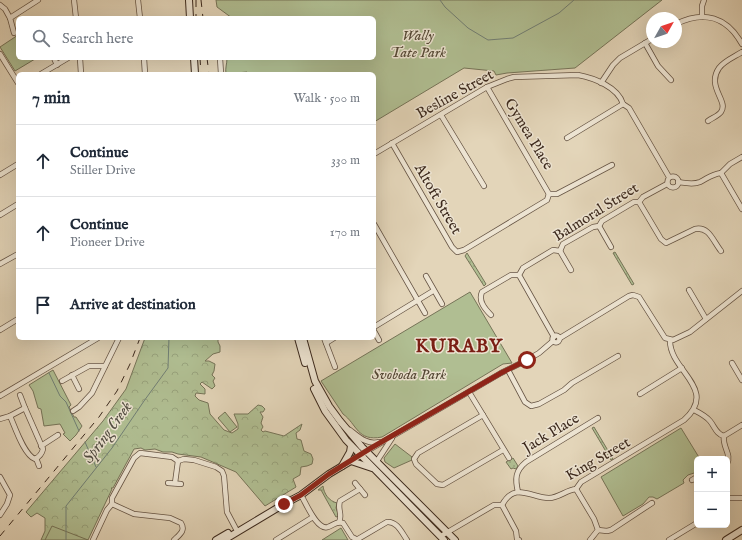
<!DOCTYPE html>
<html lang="en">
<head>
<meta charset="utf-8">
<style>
  :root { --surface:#fff; --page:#f6f6f7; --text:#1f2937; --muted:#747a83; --line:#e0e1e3 }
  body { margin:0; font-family:"IM FELL English",serif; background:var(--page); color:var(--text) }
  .controls { position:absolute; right:12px; bottom:12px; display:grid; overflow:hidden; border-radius:6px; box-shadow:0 4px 16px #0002 }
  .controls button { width:36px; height:36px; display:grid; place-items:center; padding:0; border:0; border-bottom:1px solid var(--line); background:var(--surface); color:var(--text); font:20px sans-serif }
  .compass { position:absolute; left:646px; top:12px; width:36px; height:36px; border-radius:50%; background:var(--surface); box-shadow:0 4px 16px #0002; rotate:50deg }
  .stop { position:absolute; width:12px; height:12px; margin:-9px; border:3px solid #8f2418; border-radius:50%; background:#fff }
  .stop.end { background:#8f2418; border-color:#fff; box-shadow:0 1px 4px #0008 }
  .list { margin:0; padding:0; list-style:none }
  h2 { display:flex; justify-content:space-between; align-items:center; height:52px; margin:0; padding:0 16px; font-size:17px }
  h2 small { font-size:13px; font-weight:400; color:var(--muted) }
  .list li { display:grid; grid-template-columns:26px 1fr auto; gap:12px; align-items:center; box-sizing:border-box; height:72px; padding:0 16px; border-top:1px solid var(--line) }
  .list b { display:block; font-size:15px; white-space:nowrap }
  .list p { margin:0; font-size:13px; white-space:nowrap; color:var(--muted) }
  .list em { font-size:13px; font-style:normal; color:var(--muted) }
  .icon { flex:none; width:22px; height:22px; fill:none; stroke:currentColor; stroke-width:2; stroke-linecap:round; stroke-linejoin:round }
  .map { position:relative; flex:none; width:742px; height:540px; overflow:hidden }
  .search { position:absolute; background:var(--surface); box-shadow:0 4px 16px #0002; left:16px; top:16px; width:360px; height:44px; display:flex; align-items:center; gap:10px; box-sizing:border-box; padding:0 14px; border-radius:6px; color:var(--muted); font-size:15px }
  .panel { position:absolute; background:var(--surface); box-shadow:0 4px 16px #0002; left:16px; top:72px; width:360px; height:268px; border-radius:6px }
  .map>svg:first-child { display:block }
  .grass { fill:url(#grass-dots); stroke:#767458 }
  .forest { fill:url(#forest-crowns); stroke:#767458 }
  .park { fill:#b0be92; stroke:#767458 }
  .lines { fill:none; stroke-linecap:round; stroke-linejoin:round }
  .stream { stroke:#717f75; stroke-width:1 }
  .street-casing { stroke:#665444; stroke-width:6 }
  .secondary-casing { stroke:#3c291d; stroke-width:8 }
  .street { stroke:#ede4d2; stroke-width:4.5 }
  .secondary { stroke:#ede4d2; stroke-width:6 }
  .rail { stroke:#3c291d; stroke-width:1; stroke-dasharray:7 7; stroke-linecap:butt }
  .route { stroke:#8f2418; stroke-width:5 }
  .labels { text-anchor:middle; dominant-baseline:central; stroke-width:3; stroke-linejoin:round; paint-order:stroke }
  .park-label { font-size:15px; font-style:italic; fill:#534734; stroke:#ede4d2 }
  .street-label { font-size:15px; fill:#3c291d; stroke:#ede4d2 }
  .water-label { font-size:16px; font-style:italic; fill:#524d42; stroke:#ede4d2 }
  .district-label { font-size:19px; font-weight:bold; letter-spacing:1px; fill:#7a1f14; stroke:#ede4d2 }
</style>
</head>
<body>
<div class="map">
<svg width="742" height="540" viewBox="0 0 742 540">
  <defs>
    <pattern id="grass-dots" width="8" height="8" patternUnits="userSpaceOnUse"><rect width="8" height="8" fill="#b0be92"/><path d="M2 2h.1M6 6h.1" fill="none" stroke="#98a37d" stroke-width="1.8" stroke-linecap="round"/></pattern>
    <pattern id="forest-crowns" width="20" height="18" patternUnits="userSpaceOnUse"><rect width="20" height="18" fill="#b0be92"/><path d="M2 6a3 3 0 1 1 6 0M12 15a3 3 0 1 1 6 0" fill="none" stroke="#98a37d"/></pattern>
  </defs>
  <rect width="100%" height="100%" fill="#e3d5b9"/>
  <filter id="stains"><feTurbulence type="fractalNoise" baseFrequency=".005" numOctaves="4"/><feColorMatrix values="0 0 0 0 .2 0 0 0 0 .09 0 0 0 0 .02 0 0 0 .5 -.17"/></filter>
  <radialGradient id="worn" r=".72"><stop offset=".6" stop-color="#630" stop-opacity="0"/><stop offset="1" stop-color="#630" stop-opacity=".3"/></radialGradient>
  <!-- grass -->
  <g class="grass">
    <path d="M615 252 634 284 632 285 613 253Z"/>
    <path d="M467 253 486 284 484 286 465 256Z"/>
    <path d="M594 427 613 459 611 460 592 428Z"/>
    <path d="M513 458 518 466 516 469 513 468 511 469 506 462Z"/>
    <path d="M323 486C324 494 329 501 337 503L336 508 339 516 336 517 321 490H318Z"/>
  </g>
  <!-- forest -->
  <path class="forest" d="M145 338H218V342L220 346V352L213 354 205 361H209L215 364 214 371 212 375 215 378 213 381 215 386 212 389 202 382 200 384 205 389V394L196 393 195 396 199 400 208 403 210 414 224 430 232 433 238 429V424L234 414H248L258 405 262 406 265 409 263 412H260L263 417 261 423 263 427 261 430 263 432 265 431 284 436 302 424 300 430 296 433 297 439 301 440 304 451 311 454 313 459 312 464 307 466 301 467 300 475 293 479 296 487 265 506 236 472 201 457 178 454 172 452H163L155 449 145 450 141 448 134 449 113 488H111L112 489 88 540H41L45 531V518L37 513 31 517 26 512 103 421 126 389Z"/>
  <!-- park -->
  <g class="park">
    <path d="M216 0H662L575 68 507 73 496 75 494 71 464 68 374 122V74H248L247 72 226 74C225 68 227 64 227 58H374V18H232L217 7Z"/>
    <path d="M18 35V58L35 59 15 71 0 47Z"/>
    <path d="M470 292 512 363 503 364 382 437C357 442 357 424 343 414L321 381Z"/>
    <path d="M53 370 71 405 69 407 74 417H76L82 426 76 435 70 441 63 434 65 433 60 424 44 426 41 409 38 408 33 391 29 385Z"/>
    <path d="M225 412 237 427 230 432 218 418Z"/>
    <path d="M681 428 700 459H697V472L688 475 683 480 684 483 657 499 653 497H649L643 504 623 516 601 477Z"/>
    <path d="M395 444 412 457V460L394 468 385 462 384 458Z"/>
    <path d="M52 526 88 540H45Z"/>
    <path d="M341 528 348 540H322Z"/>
  </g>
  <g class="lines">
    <!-- stream -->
    <g class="stream">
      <path d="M440 0 445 7 468 28 488 40 513 38 559 13 574 0"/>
      <path d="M49 373 60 396 66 402 79 431"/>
      <path d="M85 442 96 467"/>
      <path d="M66 540V506L112 448 144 401 168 368 169 338"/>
    </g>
    <defs>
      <g id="street">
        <path d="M74 0 76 18"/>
        <path d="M138 0 140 18"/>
        <path d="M0 5 5 9 10 18"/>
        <path d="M702 17V6L704 0"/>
        <path d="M676 24C704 10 727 17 742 44"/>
        <path d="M14 33 10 18 38 0"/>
        <path d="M645 43 658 66 671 80"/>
        <path d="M0 54 18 83"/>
        <path d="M54 58 57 65"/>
        <path d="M80 58 81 74"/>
        <path d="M144 58 145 74"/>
        <path d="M220 58 221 74"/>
        <path d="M41 74 68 58"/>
        <path d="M601 83 613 65 620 58 652 39"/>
        <path d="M487 87 549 194"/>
        <path d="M441 115 484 186"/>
        <path d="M708 121C712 118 718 116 721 112 729 101 706 87 719 68 724 61 734 57 742 52"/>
        <path d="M567 138 623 104"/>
        <path d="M392 143 452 247 457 252 464 250 547 200 549 194"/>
        <path d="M374 154 487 87 507 79 514 77 578 75C594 78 618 87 623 104L629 108 669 177"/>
        <path d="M721 173 742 209"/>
        <path d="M0 175 18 164"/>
        <circle cx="673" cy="182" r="5.5"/>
        <path d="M678 182C686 183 693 185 700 182 708 178 712 174 721 173L730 164 742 157"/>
        <path d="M549 194H557L612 165"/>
        <path d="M639 202 661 239 666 243 695 229C709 226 713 241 721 251"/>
        <path d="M0 215 18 204"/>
        <path d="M374 224 425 313"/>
        <path d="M599 226 611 247"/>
        <path d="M560 251 571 270"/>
        <path d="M0 264 18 254"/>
        <path d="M426 276 442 304"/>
        <path d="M689 290 706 319"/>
        <path d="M491 315C485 309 478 301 482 292L511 275H519"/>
        <path d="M374 327 433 291"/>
        <path d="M0 330 18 319"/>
        <path d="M374 331 379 340"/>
        <circle cx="556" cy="339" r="3.5"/>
        <path d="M554 337 519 275 523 268 553 250 560 251 563 244 593 227 599 226 602 221 634 202H639L643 197 667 184"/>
        <path d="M324 338 335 367"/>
        <path d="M560 338 629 296 633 295 639 297 665 338 673 340 690 332 742 291"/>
        <path d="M326 343 334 338"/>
        <path d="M732 363 742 380"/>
        <path d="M508 370 525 402 531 406 539 404 564 390 572 383 618 356"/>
        <path d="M72 375 79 389"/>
        <path d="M62 381 89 366H105"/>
        <path d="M469 392 509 458"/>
        <path d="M640 394 682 368"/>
        <path d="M0 396 98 338"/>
        <path d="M694 410C700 413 706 416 710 421 715 427 716 434 724 436 722 447 732 454 727 464"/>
        <path d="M73 411 79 407 92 393 119 338"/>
        <path d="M483 415 418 453 414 459 416 464 437 484 443 485 503 450"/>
        <path d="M10 416C15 427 24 455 35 459 39 457 42 454 43 449L25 408"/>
        <path d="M0 419 10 416 25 408 20 395"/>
        <path d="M350 430C359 437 367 445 379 442"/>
        <path d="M724 436 742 425"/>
        <path d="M41 446 58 435"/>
        <path d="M367 451 501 373 527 360 539 353 553 341"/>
        <path d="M36 458 39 466"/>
        <path d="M377 461 392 438"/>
        <path d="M0 477 10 495 7 504 0 515"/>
        <path d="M692 480 697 477"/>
        <path d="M168 483 181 484"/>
        <path d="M175 483 178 461"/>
        <path d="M355 483 365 495"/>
        <path d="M576 489 594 519 598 530 590 540"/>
        <path d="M518 492C515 479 515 471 526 462L598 418"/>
        <path d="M301 495C306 503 317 531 328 527 334 525 336 521 343 523L352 537 358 540"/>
        <path d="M727 498H742"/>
        <path d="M112 504 134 514 170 518 181 523C186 531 179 535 174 540"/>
        <path d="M502 505 516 531 517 539 519 540"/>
        <path d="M339 522C343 515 337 509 340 501L360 489"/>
        <path d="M598 530 607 531 611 530 652 503"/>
        <path d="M441 536 494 505H502C515 481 531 498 549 498 559 498 566 490 576 489L581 482 684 420C719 389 670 371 670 341"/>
        <path d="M358 539 387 522C397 521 402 533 407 540"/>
        <path d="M93 540 107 510 112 504V498L134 458 140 453 172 457 178 461 184 459 194 460 216 467 222 471 224 476 227 512 236 529"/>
        <path d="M276 540 313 517"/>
        <path d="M669 540 697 523"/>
      </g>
      <g id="secondary">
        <path d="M189 0 190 18"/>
        <path d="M194 58 195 74"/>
        <path d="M298 338 305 363"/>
        <path d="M303 338 315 381 329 406 340 421 362 447 455 540"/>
        <path d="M314 389 325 411 346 440 444 540"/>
        <path d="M351 461 372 468"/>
        <path d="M342 466 350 452 351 446"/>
        <path d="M216 540 228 533"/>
        <path d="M224 540 284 504 301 495 329 474 364 453"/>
        <path d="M726 540 742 530"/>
      </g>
    </defs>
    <!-- street casing -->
    <use href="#street" class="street-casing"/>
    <!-- secondary casing -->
    <use href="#secondary" class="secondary-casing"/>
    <!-- street -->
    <use href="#street" class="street"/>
    <!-- secondary -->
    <use href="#secondary" class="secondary"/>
    <!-- rail -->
    <g class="rail">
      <path d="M196 0V18"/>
      <path d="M201 0 203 18"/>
      <path d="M200 58 201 74"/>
      <path d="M207 58 209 74"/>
      <path d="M0 536 99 417 117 391 130 364 140 338"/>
    </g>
  </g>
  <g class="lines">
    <!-- route -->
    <path class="route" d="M284 504 301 495 329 474 371 448 501 373 527 360"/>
  </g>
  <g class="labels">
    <!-- park labels -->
    <g class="park-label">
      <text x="418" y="35">Wally<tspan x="418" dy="17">Tate Park</tspan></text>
      <text x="409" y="374">Svoboda Park</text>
    </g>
    <!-- street labels -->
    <g class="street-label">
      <text transform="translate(455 94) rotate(-29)">Besline Street</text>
      <text transform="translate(529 134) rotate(59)">Gymea Place</text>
      <text transform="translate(438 199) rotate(60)">Altoft Street</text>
      <text transform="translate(596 212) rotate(-32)">Balmoral Street</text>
      <text transform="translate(551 433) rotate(-31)">Jack Place</text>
      <text transform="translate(598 459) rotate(-30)">King Street</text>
    </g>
    <!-- water labels -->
    <g class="water-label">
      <text transform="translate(108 433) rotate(-54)">Spring Creek</text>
    </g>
    <!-- district labels -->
    <g class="district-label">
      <text x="459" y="347">KURABY</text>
    </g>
  </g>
  <rect width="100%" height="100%" filter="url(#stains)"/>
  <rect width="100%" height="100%" fill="url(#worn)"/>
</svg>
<div class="controls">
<button>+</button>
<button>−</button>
</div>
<svg class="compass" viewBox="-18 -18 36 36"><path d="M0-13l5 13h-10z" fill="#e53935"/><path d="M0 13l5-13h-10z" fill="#747a83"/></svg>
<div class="stop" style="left:527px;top:360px"></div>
<div class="stop end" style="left:284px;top:504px"></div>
<div class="search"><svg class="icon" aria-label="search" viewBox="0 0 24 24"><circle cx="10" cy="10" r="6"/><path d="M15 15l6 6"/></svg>Search here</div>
<section class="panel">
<h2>7 min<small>Walk · 500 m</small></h2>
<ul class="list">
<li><svg class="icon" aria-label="ahead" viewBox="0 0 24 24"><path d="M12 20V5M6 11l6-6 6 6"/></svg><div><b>Continue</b><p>Stiller Drive</p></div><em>330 m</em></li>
<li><svg class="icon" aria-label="ahead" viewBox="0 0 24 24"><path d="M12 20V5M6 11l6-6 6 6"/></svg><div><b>Continue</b><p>Pioneer Drive</p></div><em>170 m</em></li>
<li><svg class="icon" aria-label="arrive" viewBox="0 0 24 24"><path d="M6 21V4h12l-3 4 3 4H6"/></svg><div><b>Arrive at destination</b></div></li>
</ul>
</section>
</div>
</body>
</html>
